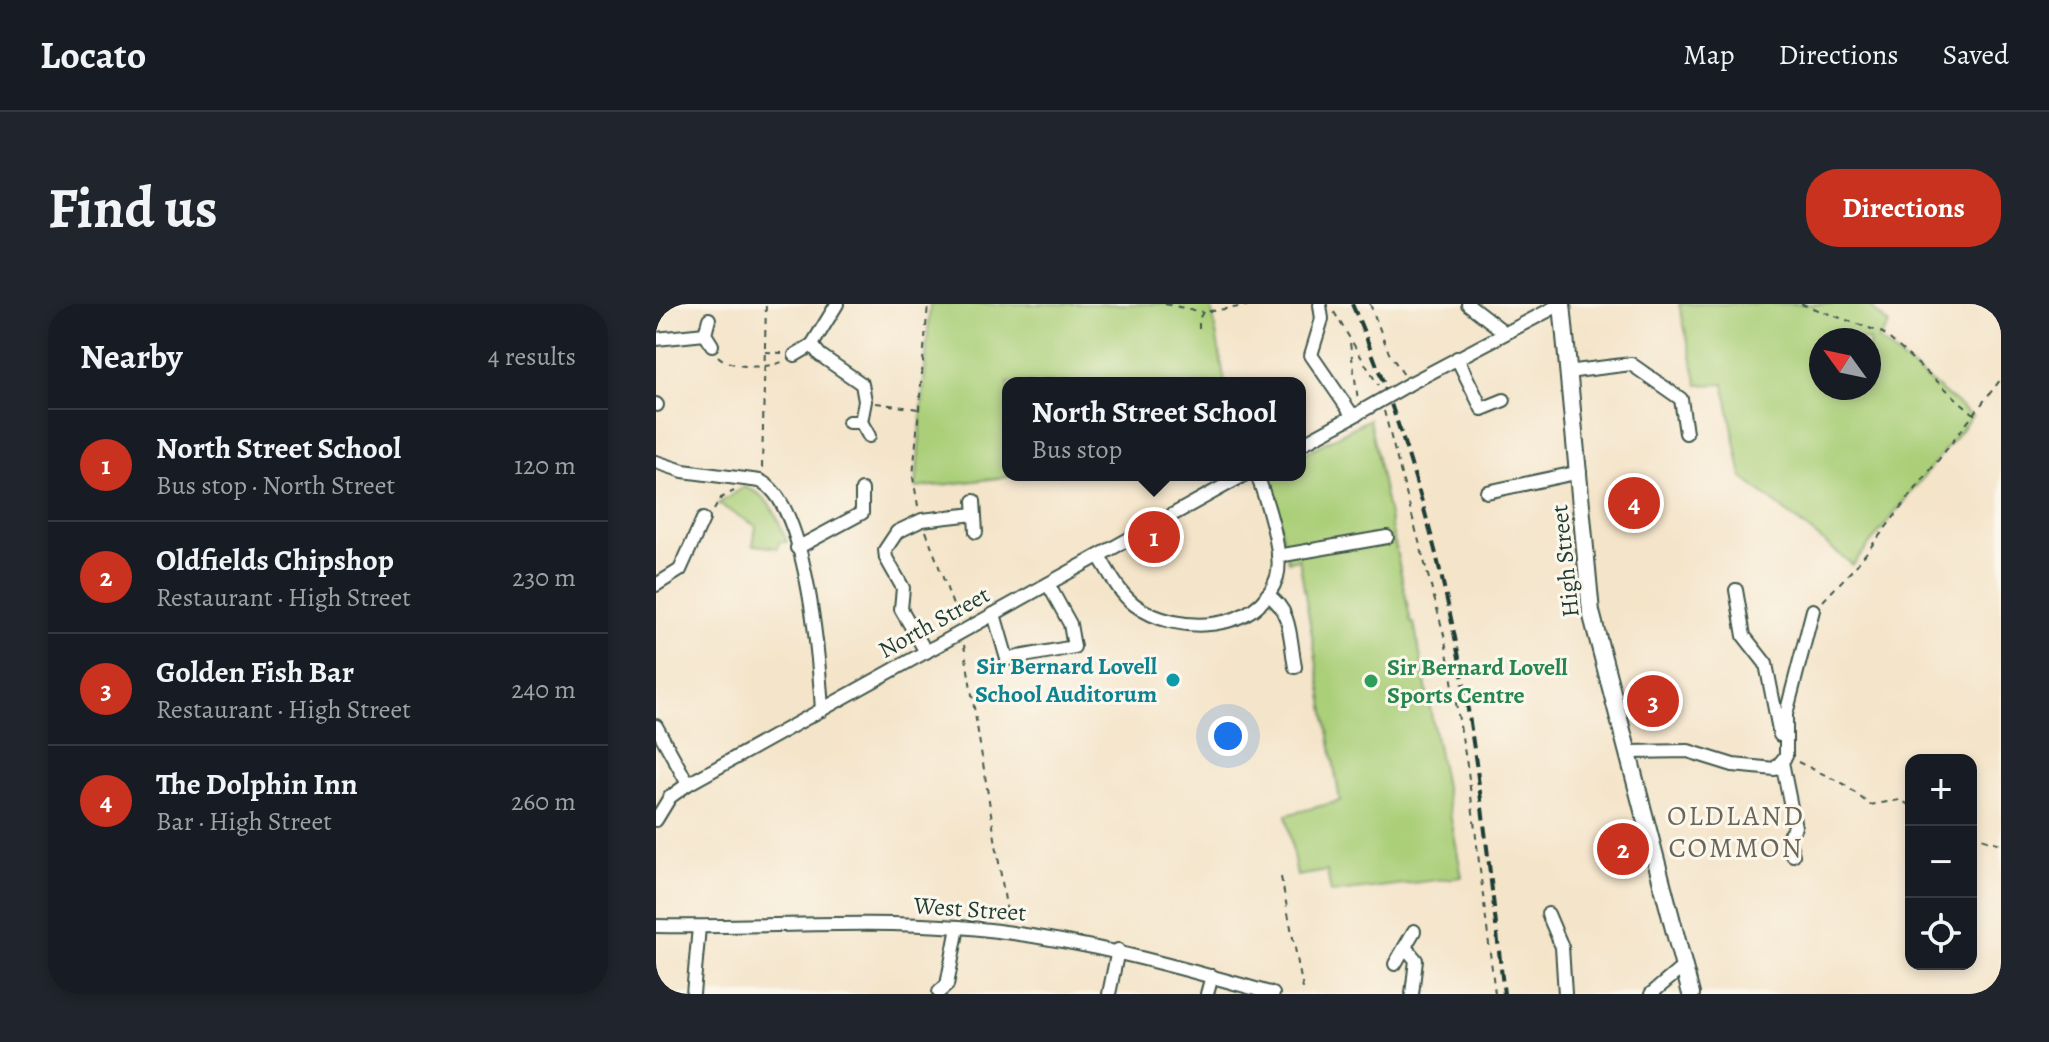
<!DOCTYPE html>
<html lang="en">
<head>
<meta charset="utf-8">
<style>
  :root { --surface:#171b24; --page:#20242c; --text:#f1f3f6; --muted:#9ea1a6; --line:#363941; --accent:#c8321e }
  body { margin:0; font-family:Alegreya,serif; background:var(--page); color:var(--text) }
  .controls { position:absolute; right:24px; bottom:24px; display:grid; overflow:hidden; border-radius:16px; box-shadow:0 4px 12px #0003 }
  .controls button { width:72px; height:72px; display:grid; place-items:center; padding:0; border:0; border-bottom:2px solid var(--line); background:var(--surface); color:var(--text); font:40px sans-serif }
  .compass { position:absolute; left:1153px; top:24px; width:72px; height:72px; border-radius:50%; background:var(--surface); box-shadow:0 4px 12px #0003; rotate:303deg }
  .you { position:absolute; left:572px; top:432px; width:28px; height:28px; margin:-20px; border:6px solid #fff; border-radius:50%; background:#1a73e8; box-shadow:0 0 0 12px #1a73e833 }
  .badge { display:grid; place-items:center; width:52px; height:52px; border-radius:50%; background:var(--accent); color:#fff; font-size:26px; font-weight:700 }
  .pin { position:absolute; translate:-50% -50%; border:4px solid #fff; box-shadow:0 2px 8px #0006 }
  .popup { position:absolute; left:346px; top:73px; width:304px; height:104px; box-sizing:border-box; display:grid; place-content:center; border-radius:16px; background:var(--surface); filter:drop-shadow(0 2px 6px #0005); font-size:26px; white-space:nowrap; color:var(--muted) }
  .popup b { font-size:30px; color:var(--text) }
  .popup::after { content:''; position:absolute; left:50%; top:100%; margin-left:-16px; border:16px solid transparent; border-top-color:var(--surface) }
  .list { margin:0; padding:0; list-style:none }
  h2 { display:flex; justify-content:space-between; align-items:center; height:104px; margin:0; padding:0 32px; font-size:34px }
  h2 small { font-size:26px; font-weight:400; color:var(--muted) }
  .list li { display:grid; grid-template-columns:52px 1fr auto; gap:24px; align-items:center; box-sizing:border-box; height:112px; padding:0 32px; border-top:2px solid var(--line) }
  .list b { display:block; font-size:30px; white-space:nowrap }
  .list p { margin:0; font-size:26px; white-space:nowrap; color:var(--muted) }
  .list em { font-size:26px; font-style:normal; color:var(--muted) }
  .icon { flex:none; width:44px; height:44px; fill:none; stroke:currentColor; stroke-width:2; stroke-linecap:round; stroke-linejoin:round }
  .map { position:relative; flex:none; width:1345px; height:690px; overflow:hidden; border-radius:32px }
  header { display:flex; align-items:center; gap:48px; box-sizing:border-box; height:112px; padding:0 40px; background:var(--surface); border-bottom:2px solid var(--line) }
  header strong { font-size:38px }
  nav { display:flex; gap:44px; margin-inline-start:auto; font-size:28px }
  .intro { display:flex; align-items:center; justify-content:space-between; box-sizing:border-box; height:192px; padding:0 48px }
  h1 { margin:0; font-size:56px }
  .button { padding:20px 36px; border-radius:32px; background:var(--accent); color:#fff; font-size:28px; font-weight:700 }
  main { display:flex; gap:48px; padding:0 48px }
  aside { flex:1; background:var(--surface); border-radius:32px; box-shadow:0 4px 12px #0003 }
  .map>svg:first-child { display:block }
  .green { fill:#abcf79; stroke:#658656; stroke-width:2; fill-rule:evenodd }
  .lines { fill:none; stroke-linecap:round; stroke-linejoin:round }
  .minor-casing { stroke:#3f564a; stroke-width:16 }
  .major-casing { stroke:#3f564a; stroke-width:20 }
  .path { stroke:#3f564a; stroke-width:2; stroke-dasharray:6 6; stroke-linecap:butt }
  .minor { stroke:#fff; stroke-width:12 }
  .major { stroke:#fff; stroke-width:16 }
  .rail { stroke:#1f3d34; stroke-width:4; stroke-dasharray:12 6; stroke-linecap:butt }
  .minor-bridge-casing { stroke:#3f564a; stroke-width:16; stroke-linecap:butt }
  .minor-bridge { stroke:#fff; stroke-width:12 }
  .culture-dot { fill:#0f9aa8; stroke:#fbf7ec; stroke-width:3 }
  .leisure-dot { fill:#2e9e5b; stroke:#fbf7ec; stroke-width:3 }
  .labels { text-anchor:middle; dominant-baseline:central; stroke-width:6; stroke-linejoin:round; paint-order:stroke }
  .street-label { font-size:24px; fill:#1f3d34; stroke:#fbf7ec }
  .culture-label { font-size:24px; font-weight:bold; fill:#0d838f; stroke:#fbf7ec; text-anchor:end }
  .leisure-label { font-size:24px; font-weight:bold; fill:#27864d; stroke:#fbf7ec; text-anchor:start }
  .quarter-label { font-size:28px; letter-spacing:2px; fill:#6a6658; stroke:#fbf7ec }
</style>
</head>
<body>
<header>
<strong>Locato</strong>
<nav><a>Map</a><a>Directions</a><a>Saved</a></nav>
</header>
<div class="intro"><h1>Find us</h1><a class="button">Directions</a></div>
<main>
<aside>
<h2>Nearby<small>4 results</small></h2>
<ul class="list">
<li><span class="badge">1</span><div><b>North Street School</b><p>Bus stop · North Street</p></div><em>120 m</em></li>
<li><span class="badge">2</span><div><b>Oldfields Chipshop</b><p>Restaurant · High Street</p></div><em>230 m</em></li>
<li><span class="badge">3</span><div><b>Golden Fish Bar</b><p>Restaurant · High Street</p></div><em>240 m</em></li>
<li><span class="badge">4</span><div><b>The Dolphin Inn</b><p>Bar · High Street</p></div><em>260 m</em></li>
</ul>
</aside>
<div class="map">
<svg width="1345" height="690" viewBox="0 0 1345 690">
  <rect width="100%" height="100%" fill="#fbf7ec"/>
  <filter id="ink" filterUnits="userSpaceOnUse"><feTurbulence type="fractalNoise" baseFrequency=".0125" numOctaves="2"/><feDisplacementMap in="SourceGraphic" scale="16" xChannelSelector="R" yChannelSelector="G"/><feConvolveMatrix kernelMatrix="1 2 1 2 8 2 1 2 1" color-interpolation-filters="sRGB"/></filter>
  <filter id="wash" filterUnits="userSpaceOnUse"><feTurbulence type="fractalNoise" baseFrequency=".006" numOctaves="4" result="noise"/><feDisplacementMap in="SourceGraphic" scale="32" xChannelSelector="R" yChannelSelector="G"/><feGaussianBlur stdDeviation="1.8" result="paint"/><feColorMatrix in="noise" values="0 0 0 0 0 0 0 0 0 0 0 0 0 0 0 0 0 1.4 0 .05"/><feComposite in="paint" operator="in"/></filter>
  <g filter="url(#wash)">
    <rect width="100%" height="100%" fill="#f4e4c9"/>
    <!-- green -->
    <g class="green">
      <path d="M274 0H555L569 79H352V171H368L260 184Z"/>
      <path d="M1023 0H1212L1233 21 1222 36 1316 112 1197 261 1086 173 1068 80 1042 81ZM1165 36H1213V84H1165Z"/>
      <path d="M713 115 755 319H758L806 573 675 589 671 567 641 572 630 511 684 497 643 255 632 257 612 171H644V152Z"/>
      <path d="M88 183C115 191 121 213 131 238H123L122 244 97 241 100 222 62 200Z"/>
    </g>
  </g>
  <g filter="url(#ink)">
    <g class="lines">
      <defs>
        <g id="minor">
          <path d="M181 0 156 41 164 51 206 80 209 97 205 118"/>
          <path d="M812 0 848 28"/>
          <path d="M664 1 666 15 655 51 697 112"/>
          <path d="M53 15 49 30 56 41"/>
          <path d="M0 35 49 30"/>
          <path d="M139 51 156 41"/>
          <path d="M801 54 826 105 848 96"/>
          <path d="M911 68 975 60 1025 95 1030 129"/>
          <path d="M753 80 905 0"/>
          <path d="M0 100 1 101"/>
          <path d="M193 118H205L213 132"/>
          <path d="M644 141 703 109"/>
          <path d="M0 158 27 167 104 177C151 198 163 357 166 406"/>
          <path d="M831 188 924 168"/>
          <path d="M318 197 320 228"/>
          <path d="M141 244 206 209V186"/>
          <path d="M443 252C454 270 463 289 479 301 520 332 603 329 621 273 628 249 610 195 601 171"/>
          <path d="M622 252 731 233"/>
          <path d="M0 281 24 266 47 215"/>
          <path d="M1080 286 1088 332 1110 360 1124 431"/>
          <path d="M611 291C636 304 634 338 639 363"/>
          <path d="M338 310 351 355 418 343 414 320 392 280"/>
          <path d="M270 348 245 305 247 284 230 254 229 246 241 228 266 216 318 210"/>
          <path d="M0 422 32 480"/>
          <path d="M974 448 1032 447 1077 461 1119 465 1130 452V410L1157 306"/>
          <path d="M1126 458 1139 523 1132 533 1137 551"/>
          <path d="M0 516 14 493 32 480 588 171"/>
          <path d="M892 610 906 643 909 690"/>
          <path d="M0 622C101 624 203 615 303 623 412 632 513 660 617 690"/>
          <path d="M749 643 760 656 756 690"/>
          <path d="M739 660 758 627"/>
          <path d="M283 688 291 681 302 623"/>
          <path d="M37 690 43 623"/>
          <path d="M453 690 462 646"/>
          <path d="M551 690 556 672"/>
          <path d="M995 690 1028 662"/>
        </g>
        <path id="major" d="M906 0 935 308 1035 690"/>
      </defs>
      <!-- minor casing -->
      <use href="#minor" class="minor-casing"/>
      <!-- major casing -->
      <use href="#major" class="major-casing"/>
      <!-- path -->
      <g class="path">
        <path d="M509 0 547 8"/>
        <path d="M714 0 733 49 748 71"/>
        <path d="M1145 0 1227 29 1319 111"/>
        <path d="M678 8 722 81"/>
        <path d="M543 25V15L547 8 605 0"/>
        <path d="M694 39 702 96"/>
        <path d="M109 48 126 49"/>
        <path d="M62 52C75 65 113 65 128 57"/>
        <path d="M220 99 262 105"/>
        <path d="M728 107 788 331 812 467 839 690"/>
        <path d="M106 164 110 0"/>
        <path d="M262 202 257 173 272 0"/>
        <path d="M58 206 65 194 78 187"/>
        <path d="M270 227 302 315"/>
        <path d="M1167 297 1200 262 1345 75"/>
        <path d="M308 341 352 615"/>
        <path d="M1142 458 1188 480 1214 501 1244 496 1255 502"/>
        <path d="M1315 531 1345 540"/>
        <path d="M625 573 648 690"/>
      </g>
      <!-- minor -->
      <use href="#minor" class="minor"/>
      <!-- major -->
      <use href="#major" class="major"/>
      <!-- rail -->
      <path class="rail" d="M696 0C745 113 781 238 804 359 824 469 835 580 848 690"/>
      <defs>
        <path id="minor-bridge" d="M706 107 753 80"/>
      </defs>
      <!-- minor-bridge casing -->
      <use href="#minor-bridge" class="minor-bridge-casing"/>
      <!-- minor-bridge -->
      <use href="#minor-bridge" class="minor-bridge"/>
    </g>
  </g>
  <!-- markers -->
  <circle class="culture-dot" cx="517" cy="376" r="8"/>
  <circle class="leisure-dot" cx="715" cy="377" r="8"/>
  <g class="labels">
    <!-- street labels -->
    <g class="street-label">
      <text transform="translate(909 257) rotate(-96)">High Street</text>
      <text transform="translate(278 318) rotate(-29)">North Street</text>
      <text transform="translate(314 605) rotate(4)">West Street</text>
    </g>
    <!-- culture labels -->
    <g class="culture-label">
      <text x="501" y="362">Sir Bernard Lovell<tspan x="501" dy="28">School Auditorum</tspan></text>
    </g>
    <!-- leisure labels -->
    <g class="leisure-label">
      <text x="731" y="363">Sir Bernard Lovell<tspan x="731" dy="28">Sports Centre</tspan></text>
    </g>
    <!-- quarter labels -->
    <g class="quarter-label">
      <text x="1080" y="512">OLDLAND<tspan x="1080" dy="32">COMMON</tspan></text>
    </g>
  </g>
</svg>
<div class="controls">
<button>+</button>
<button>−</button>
<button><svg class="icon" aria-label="locate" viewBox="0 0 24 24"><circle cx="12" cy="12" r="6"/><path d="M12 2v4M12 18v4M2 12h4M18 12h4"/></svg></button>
</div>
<svg class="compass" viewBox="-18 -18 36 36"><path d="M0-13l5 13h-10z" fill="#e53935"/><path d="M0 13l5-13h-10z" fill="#9ea1a6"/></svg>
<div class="you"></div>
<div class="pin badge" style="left:498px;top:233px">1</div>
<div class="popup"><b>North Street School</b>Bus stop</div>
<div class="pin badge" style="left:967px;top:545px">2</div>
<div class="pin badge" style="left:997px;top:397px">3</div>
<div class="pin badge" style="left:978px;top:199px">4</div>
</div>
</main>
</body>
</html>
